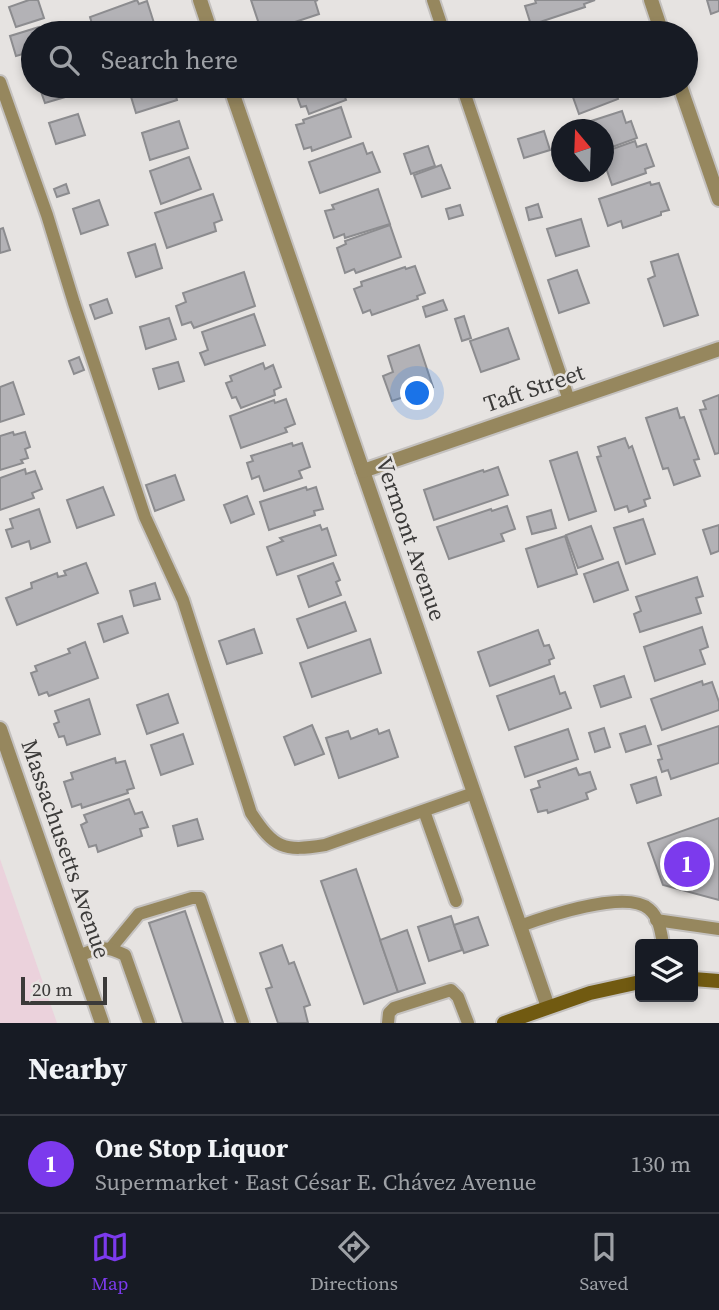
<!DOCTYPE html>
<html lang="en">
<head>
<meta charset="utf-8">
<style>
  :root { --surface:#171b24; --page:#20242c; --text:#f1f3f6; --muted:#9ea1a6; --line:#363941; --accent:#7c3aed }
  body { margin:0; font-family:"Source Serif 4",serif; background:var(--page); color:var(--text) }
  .controls { position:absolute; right:21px; bottom:21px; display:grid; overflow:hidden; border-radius:7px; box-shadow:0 4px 10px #0003 }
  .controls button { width:63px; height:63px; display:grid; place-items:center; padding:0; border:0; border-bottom:2px solid var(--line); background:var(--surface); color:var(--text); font:35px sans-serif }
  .compass { position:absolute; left:551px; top:119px; width:63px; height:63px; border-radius:50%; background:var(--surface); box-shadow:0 4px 10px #0003; rotate:341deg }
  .scale { position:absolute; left:21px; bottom:18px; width:86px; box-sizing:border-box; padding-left:7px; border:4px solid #3b3a39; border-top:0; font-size:19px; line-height:24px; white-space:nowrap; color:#3b3a39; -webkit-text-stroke:5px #e6e3e1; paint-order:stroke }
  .you { position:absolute; left:418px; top:394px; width:24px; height:24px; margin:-18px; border:5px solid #fff; border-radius:50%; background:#1a73e8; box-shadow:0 0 0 10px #1a73e833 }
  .badge { display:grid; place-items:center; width:46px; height:46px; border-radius:50%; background:var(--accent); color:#fff; font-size:23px; font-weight:700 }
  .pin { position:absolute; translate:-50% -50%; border:4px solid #fff; box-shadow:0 2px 7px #0006 }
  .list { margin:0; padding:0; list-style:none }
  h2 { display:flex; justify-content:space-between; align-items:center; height:91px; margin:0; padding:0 28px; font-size:30px }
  h2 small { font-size:23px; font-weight:400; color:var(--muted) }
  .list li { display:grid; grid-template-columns:46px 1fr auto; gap:21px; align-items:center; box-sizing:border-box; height:98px; padding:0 28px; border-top:2px solid var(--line) }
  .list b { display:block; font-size:26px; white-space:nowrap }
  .list p { margin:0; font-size:23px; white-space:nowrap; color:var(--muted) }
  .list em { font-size:23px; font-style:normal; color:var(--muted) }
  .icon { flex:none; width:38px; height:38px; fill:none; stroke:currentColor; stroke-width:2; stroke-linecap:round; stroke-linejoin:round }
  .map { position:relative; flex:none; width:719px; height:1023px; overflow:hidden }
  .search { position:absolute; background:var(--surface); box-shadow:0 4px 10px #0003; left:21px; right:21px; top:21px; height:77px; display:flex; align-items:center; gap:18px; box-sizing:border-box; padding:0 24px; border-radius:38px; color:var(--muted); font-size:26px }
  .sheet { height:189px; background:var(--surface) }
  nav { display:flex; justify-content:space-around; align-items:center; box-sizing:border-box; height:98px; border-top:2px solid var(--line); background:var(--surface); font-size:19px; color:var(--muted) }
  nav a { display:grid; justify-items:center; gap:4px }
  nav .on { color:var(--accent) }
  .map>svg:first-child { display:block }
  .education { fill:#ebd2dc }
  .building { fill:#b3b2b6; stroke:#8c8c8f; stroke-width:2 }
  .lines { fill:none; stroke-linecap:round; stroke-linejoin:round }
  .lane-casing { stroke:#c4c1bf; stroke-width:16 }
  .street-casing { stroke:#c4c1bf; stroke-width:18 }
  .secondary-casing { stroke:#c4c1bf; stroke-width:18 }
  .lane { stroke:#96875e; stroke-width:12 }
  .street { stroke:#96875e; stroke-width:14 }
  .secondary { stroke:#715a11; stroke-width:14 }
  .labels { text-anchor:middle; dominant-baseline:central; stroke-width:5; stroke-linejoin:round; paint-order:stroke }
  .street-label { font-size:23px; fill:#3b3a39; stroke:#e6e3e1 }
</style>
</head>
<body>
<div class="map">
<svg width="719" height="1023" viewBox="0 0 719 1023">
  <rect width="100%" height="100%" fill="#e6e3e1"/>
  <!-- education -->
  <path class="education" d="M0 859 57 1023H0Z"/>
  <!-- building -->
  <g class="building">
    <path d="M29 0H38L44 18 16 27 9 7Z"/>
    <path d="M137 0 139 4 147 1 154 23 136 29 137 32 133 33H86L94 30 90 17Z"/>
    <path d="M251 0H318L315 1 319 14 262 33Z"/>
    <path d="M535 0H595L584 4 585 7 531 25 525 6 536 3Z"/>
    <path d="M707 0H719V11L711 14Z"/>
    <path d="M591 23 595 33H551L577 25 579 28Z"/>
    <path d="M39 27 41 33H33V51L16 56 10 36Z"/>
    <path d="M39 86H70L72 95 45 103Z"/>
    <path d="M133 86H165L167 91 174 89 177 100 136 113 128 87Z"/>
    <path d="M299 86H341L346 100 309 114 306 106 301 107 294 88Z"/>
    <path d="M569 86H613L618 99 579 114Z"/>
    <path d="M341 107 351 137 312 151 311 147 304 149 296 125 304 123 303 120Z"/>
    <path d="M622 111 626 123 631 121 637 138 604 150V130H584L582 124Z"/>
    <path d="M78 114 85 135 56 144 49 123Z"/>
    <path d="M179 121 188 148 150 160 142 133Z"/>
    <path d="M544 131 550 150 524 158 518 139Z"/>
    <path d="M635 141 637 147 646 144 654 166 645 169 646 173 612 185 604 162V152Z"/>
    <path d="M363 143 367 154 372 152 380 172 320 193 309 162Z"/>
    <path d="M428 146 435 166 411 174 404 154Z"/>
    <path d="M189 157 201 189 161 204 150 171Z"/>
    <path d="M441 165 450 188 422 197 414 175Z"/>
    <path d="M650 182 651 185 659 183 669 210 661 212V215L623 228 621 221 608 226 599 199Z"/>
    <path d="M66 184 69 193 57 197 54 189Z"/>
    <path d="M378 189 390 224 345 238 344 234 334 238 325 211 334 209 332 205Z"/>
    <path d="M213 194 222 220 214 223 216 231 167 248 155 213Z"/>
    <path d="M99 200 108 225 81 234 73 209Z"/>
    <path d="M538 204 542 217 529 220 526 208Z"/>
    <path d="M460 205 463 215 449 219 446 209Z"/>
    <path d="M581 219 589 246 556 256 547 229Z"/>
    <path d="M390 225 401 257 356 273 354 269 345 273 337 248 346 244 345 241Z"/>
    <path d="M3 228 10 250 0 253V229Z"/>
    <path d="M155 244 162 268 136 277 128 253Z"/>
    <path d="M678 254 698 315 664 326 648 279 655 276 651 262Z"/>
    <path d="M415 266 425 293 417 296 418 299 372 315 370 310 363 313 354 289 362 286 361 282 405 267 406 269Z"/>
    <path d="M577 270 589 303 559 313 548 280Z"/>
    <path d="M244 272 255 306 194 328 191 322 182 325 176 306 186 302 183 293Z"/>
    <path d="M107 299 112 313 95 319 90 305Z"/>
    <path d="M443 300 447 310 426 317 423 307Z"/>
    <path d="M254 314 265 345 205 365 200 353 208 350 202 332Z"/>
    <path d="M464 316 471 338 462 341 455 319Z"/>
    <path d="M169 318 176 339 146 349 140 327Z"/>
    <path d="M508 328 519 359 481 372 470 341Z"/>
    <path d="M419 345 433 387 392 401 383 376 393 372 388 356Z"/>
    <path d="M79 357 84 370 74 374 69 361Z"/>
    <path d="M178 362 184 381 159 389 153 369Z"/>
    <path d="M263 363 265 369 273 365 281 387 274 390 275 395 241 408 236 397 232 398 226 383 232 381 230 376Z"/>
    <path d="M13 382 24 414 0 422V387Z"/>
    <path d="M719 395V453L715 454 700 410 706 409 703 401Z"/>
    <path d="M286 399 295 424 285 428 287 432 241 448 230 416 274 400 275 403Z"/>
    <path d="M677 408 680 418 684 417 699 459 694 460 700 476 674 485 668 468 663 469 646 418Z"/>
    <path d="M13 432 14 435 25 432 30 447 25 449 28 458 21 460 23 463 0 470V436Z"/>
    <path d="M625 438 629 448 632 446 650 498 644 500 646 506 629 512 627 506 615 510 597 457 601 456 598 447Z"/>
    <path d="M292 443 293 446 302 443 310 467 299 471 302 478 264 491 259 476 252 479 247 463 253 461 251 456Z"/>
    <path d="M577 452 596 511 569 520 550 461Z"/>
    <path d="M498 467 508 495 434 520 424 490 483 470 484 472Z"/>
    <path d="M25 469 26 474 35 471 42 489 32 493 34 498 0 510V478Z"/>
    <path d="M175 475 184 500 155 511 146 485Z"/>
    <path d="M103 487 114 515 77 528 67 500Z"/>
    <path d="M306 487 307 490 316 487 323 509 314 511 315 515 269 530 260 502Z"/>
    <path d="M247 496 254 514 231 523 224 505Z"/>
    <path d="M507 506 515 529 501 534 504 541 449 559 437 527 491 509 492 511Z"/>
    <path d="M39 509 50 542 31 549 29 541 12 547 6 530 13 528 10 519Z"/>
    <path d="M551 510 556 528 532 534 527 517Z"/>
    <path d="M643 519 655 554 626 564 614 528Z"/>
    <path d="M320 525 322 530 327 528 336 555 277 575 267 547 283 541 280 538Z"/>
    <path d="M719 525V551L711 554 703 530Z"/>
    <path d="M591 526 603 559 578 568 566 535Z"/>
    <path d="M565 536 577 574 538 587 526 549Z"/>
    <path d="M618 562 628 590 594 602 584 574Z"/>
    <path d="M86 563 98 593 17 625 6 598 32 588 31 583 57 573 58 577 66 575 64 571Z"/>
    <path d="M333 563 340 580 336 582 341 595 309 607 298 576Z"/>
    <path d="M697 577 703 596 696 598 701 613 640 632 634 614 641 611 636 597Z"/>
    <path d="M155 583 160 599 134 606 130 591Z"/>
    <path d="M345 602 356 631 308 648 297 619Z"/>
    <path d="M122 616 128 633 104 642 98 624Z"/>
    <path d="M702 627 708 647 700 650 705 664 655 681 644 647Z"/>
    <path d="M254 629 262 653 227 664 219 641Z"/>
    <path d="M538 630 544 646 549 645 554 658 549 660 550 664 490 686 478 652Z"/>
    <path d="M370 639 381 673 312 697 300 663Z"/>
    <path d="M85 642 98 678 49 696 47 692 39 695 31 673 37 671 35 666 70 653 68 649Z"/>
    <path d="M554 676 560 694 565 692 571 708 509 730 497 696Z"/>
    <path d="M624 676 631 697 601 707 594 686Z"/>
    <path d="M702 681 703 685 712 682 719 702V710L662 730 651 699Z"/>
    <path d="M168 694 178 723 147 734 137 705Z"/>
    <path d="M89 699 100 734 67 745 64 736 59 737 54 724 59 722 55 711Z"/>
    <path d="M312 725 324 754 295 765 284 737Z"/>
    <path d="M645 726 651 744 626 752 620 734Z"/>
    <path d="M719 726V763L671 779 668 770 662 772 658 760 662 759 658 746Z"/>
    <path d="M604 728 610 747 595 752 589 733Z"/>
    <path d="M377 729 379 734 389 730 398 757 339 778 326 738 348 731 351 739Z"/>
    <path d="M568 729 578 759 525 777 515 747Z"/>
    <path d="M183 734 193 764 161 775 151 745Z"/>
    <path d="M115 758 116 763 125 761 134 788 127 790 128 793 82 808 81 804 72 807 64 782 73 779 71 773Z"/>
    <path d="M576 768 579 775 590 772 596 789 586 793 588 799 548 813 547 810 538 812 531 790 540 787 538 781Z"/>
    <path d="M656 777 661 795 637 803 631 785Z"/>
    <path d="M129 799 135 814 142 812 148 827 140 829 142 836 98 852 96 845 89 847 81 825 87 822 84 815Z"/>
    <path d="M719 818V900L663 885 648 843Z"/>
    <path d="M197 819 203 839 178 846 173 826Z"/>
    <path d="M356 869 398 992 364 1004 321 881Z"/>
    <path d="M185 911 223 1023H183L149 923Z"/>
    <path d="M451 916 462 950 429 961 418 927Z"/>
    <path d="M478 917 488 945 464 953 454 925Z"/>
    <path d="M407 930 425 983 398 992 380 940Z"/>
    <path d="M282 945 289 964 294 962 310 1005 304 1007 308 1023H278L266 989 272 987 260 953Z"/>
  </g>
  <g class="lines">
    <defs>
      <g id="lane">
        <path d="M433 0 444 33"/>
        <path d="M0 82 47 215 74 303 145 517 183 600 251 813C274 848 283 852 325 845L474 793"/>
        <path d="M462 86 569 400"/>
        <path d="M424 811 456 901"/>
        <path d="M656 920 719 929"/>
        <path d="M520 926C545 917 626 889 649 909 659 917 661 932 663 944"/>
        <path d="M111 948 139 914 192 898H200L243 1023"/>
        <path d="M79 956C100 947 104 945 125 955L149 1023"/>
        <path d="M388 1023 389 1013 394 1008 451 990 458 997 468 1023"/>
      </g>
      <g id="street">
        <path d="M200 0 211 33"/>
        <path d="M651 0 662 33"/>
        <path d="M230 86 548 1007"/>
        <path d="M680 86 719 199"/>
        <path d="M363 471 719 349"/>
        <path d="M0 729 102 1023"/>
      </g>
      <g id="secondary">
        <path d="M693 979 719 981"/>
        <path d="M504 1023 590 993 640 982"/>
      </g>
    </defs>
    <!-- lane casing -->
    <use href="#lane" class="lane-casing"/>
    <!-- street casing -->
    <use href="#street" class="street-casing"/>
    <!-- secondary casing -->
    <use href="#secondary" class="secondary-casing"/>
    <!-- lane -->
    <use href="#lane" class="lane"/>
    <!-- street -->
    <use href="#street" class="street"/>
    <!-- secondary -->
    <use href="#secondary" class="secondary"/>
  </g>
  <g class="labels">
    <!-- street labels -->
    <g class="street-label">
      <text transform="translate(534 388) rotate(-19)">Taft Street</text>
      <text transform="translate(411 539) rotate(71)">Vermont Avenue</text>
      <text transform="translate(66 849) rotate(71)">Massachusetts Avenue</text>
    </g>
  </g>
</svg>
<div class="controls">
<button><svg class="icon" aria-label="layers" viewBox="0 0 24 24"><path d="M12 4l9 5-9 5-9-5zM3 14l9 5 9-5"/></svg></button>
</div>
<svg class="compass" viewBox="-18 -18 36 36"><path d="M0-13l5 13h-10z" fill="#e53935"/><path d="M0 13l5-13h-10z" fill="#9ea1a6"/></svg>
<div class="scale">20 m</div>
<div class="you"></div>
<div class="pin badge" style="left:687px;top:864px">1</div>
<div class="search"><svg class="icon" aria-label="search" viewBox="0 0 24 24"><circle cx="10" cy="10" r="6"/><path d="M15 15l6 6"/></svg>Search here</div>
</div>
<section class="sheet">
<h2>Nearby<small></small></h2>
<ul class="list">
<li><span class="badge">1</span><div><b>One Stop Liquor</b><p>Supermarket · East César E. Chávez Avenue</p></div><em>130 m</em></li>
</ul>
</section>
<nav>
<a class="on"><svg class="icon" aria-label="map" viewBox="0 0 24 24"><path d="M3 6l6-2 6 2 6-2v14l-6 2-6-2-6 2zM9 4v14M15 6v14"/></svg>Map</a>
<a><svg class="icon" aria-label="directions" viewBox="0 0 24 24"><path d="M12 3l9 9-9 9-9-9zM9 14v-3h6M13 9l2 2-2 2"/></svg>Directions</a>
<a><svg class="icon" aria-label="saved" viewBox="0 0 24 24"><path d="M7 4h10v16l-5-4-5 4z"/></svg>Saved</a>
</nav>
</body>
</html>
